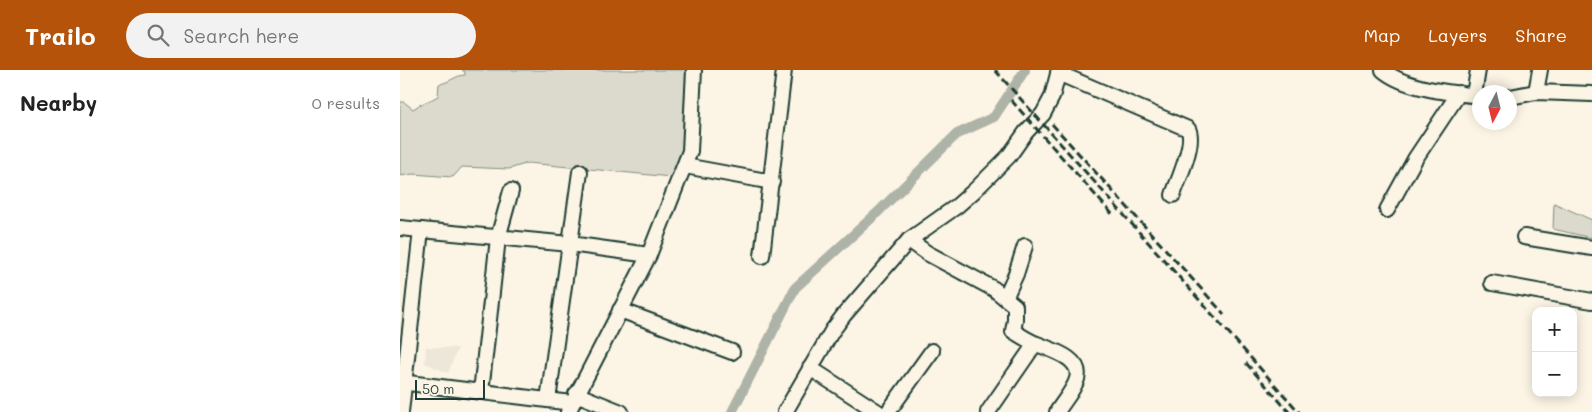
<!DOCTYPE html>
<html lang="en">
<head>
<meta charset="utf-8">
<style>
  :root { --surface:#fff; --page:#f2f2f2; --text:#222; --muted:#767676; --line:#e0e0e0; --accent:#b45309 }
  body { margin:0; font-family:Mali,sans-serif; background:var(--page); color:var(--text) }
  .controls { position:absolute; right:15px; bottom:15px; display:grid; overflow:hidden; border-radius:10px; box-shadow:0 2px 12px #0003 }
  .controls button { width:45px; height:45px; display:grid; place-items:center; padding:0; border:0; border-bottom:1px solid var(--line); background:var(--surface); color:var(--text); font:25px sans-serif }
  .compass { position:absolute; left:1072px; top:15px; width:45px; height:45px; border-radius:50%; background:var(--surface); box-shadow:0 2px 12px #0003; rotate:187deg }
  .scale { position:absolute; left:15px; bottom:12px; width:70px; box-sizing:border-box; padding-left:5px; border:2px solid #1f3d34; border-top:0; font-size:14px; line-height:18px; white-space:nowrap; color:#1f3d34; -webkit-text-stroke:4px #fcf5e5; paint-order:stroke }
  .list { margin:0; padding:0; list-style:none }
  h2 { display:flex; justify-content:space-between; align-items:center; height:65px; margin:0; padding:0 20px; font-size:21px }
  h2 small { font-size:16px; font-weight:400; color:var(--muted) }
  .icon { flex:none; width:28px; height:28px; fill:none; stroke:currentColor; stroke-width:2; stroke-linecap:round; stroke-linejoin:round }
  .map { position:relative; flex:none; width:1192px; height:342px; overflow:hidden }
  header { display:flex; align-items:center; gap:30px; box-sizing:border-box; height:70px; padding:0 25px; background:var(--accent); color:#fff }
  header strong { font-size:24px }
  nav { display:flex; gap:28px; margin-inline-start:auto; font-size:18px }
  .search { width:350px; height:45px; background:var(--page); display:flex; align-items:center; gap:12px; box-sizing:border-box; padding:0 18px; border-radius:28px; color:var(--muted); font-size:19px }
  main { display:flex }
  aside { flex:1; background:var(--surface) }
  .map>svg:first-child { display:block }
  .built { fill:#ece7d8 }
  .green { fill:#dcdacc; stroke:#7e8c80 }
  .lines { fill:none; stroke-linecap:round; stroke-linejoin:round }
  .canal { stroke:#aeb3a7; stroke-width:10 }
  .minor-casing { stroke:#1f3d34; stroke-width:18 }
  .minor { stroke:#fcf5e5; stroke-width:14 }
  .rail { stroke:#1f3d34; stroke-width:3; stroke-dasharray:8 4; stroke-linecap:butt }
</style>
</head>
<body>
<header>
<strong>Trailo</strong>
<div class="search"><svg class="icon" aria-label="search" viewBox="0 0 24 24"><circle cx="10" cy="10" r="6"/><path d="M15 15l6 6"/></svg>Search here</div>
<nav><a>Map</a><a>Layers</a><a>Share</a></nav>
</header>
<main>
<aside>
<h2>Nearby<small>0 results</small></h2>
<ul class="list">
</ul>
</aside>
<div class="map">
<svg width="1192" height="342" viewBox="0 0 1192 342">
  <rect width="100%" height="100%" fill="#fcf5e5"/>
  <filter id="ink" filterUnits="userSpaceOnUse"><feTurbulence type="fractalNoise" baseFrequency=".02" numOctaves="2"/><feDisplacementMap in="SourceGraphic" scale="10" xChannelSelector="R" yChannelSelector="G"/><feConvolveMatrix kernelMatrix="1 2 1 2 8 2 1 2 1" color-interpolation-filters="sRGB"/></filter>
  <g filter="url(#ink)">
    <!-- built -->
    <path class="built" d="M26 277 58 278 48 303 25 293Z"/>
    <!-- green -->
    <g class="green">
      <path d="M62 0H291L283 83 271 107 128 93 109 99 62 97 53 107 13 104 0 106V32H4L13 39C21 33 30 31 38 26L39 14C49 13 56 5 65 5V2Z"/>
      <path d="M1154 133 1192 150V168L1153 159Z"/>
    </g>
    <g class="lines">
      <!-- canal -->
      <path class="canal" d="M332 342 395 218 476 144 557 64 594 47 625 0"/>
      <defs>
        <g id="minor">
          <path d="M983 0C1005 19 1051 23 1080 26"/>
          <path d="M658 3 788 59C796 72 778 110 773 125"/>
          <path d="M1136 22 1140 0"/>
          <path d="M1074 25 1078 0"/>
          <path d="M1110 27 1136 22 1192 24"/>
          <path d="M285 96 372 112"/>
          <path d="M987 140 1015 89 1059 23"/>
          <path d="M0 158 170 174 249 185"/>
          <path d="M1124 167 1192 178"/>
          <path d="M509 170 527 183 594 219 615 236V250L613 261C620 265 628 271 637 274 651 280 683 288 677 309 674 320 663 332 657 342"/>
          <path d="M362 186 384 0"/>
          <path d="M1092 213 1192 231"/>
          <path d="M605 228 616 204 625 176"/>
          <path d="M220 240 332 282"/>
          <path d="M410 298 478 342"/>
          <path d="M0 312 172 333"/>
          <path d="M81 322 98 168 111 121"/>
          <path d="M176 324 221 342"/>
          <path d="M148 330 180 102"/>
          <path d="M1 342 21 160"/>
          <path d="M168 342 249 185 290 81 294 0"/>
          <path d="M385 342 432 261 444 245 509 170 557 136 574 121 609 86 626 62 643 44 652 27 659 0"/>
          <path d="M488 342 532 281"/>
          <path d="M588 342 635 274"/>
        </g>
      </defs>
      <!-- minor casing -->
      <use href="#minor" class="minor-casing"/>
      <!-- minor -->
      <use href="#minor" class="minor"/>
      <!-- rail -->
      <g class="rail">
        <path d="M595 0 899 342"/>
        <path d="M611 30 714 146"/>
        <path d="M652 54 824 244"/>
        <path d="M846 293 889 342"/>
      </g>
    </g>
  </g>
</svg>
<div class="controls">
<button>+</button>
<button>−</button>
</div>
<svg class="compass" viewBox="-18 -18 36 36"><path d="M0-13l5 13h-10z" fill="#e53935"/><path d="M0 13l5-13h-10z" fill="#767676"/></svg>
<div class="scale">50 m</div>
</div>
</main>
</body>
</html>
